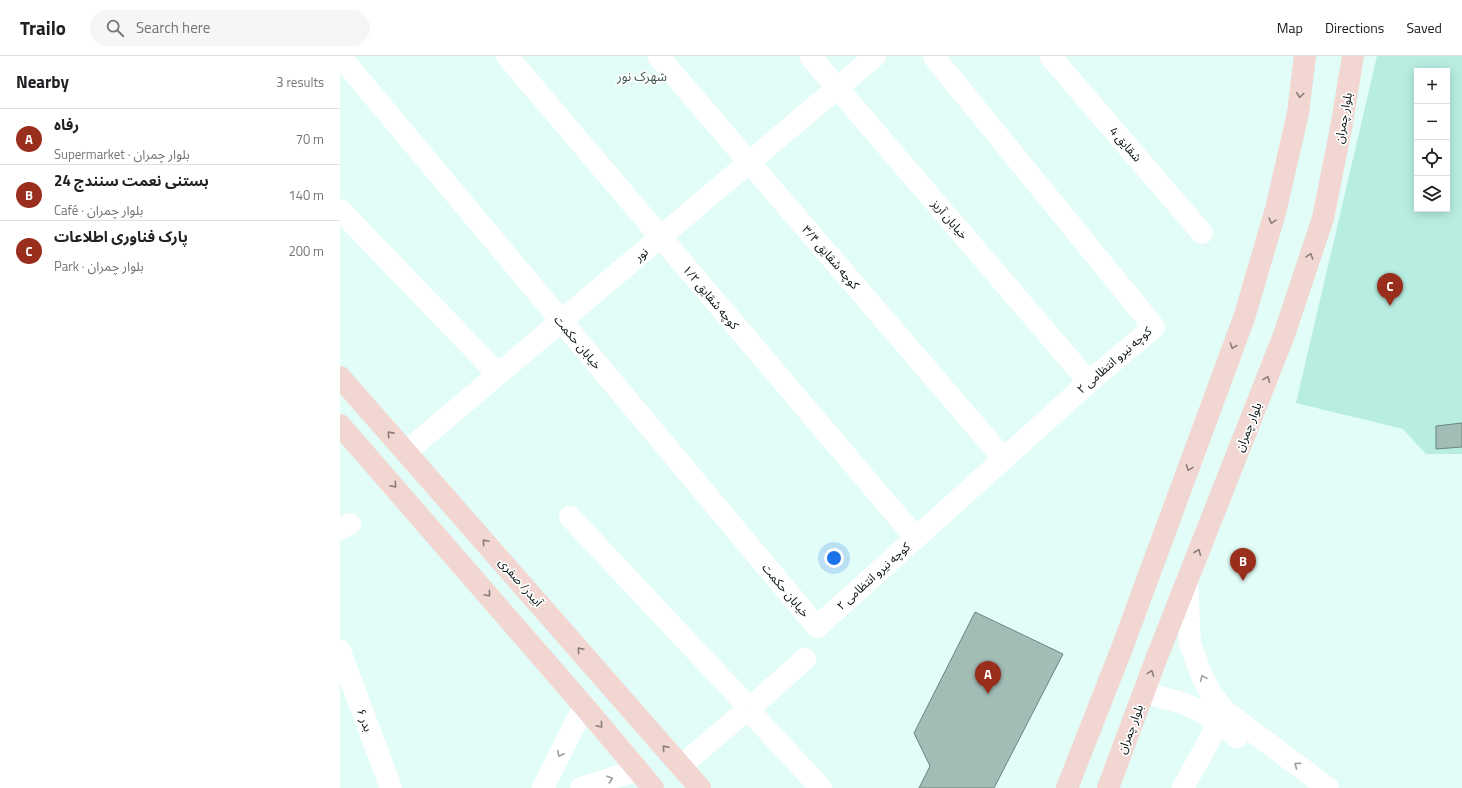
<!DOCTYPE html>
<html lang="en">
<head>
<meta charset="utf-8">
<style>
  :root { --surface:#fff; --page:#f6f6f6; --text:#202124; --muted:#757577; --line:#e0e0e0; --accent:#982e1b }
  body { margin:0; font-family:"Titillium Web","Noto Sans Arabic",sans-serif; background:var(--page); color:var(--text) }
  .controls { position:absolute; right:12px; top:12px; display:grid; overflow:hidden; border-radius:0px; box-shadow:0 2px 10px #0003 }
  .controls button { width:36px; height:36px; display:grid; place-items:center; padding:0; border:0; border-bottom:1px solid var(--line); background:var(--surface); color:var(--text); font:20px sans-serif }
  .you { position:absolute; left:494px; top:502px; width:14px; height:14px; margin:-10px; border:3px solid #fff; border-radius:50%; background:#1a73e8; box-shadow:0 0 0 6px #1a73e833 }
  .badge { display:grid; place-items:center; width:26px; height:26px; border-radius:50%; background:var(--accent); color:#fff; font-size:13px; font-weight:700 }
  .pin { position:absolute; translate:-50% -33px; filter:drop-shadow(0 1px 2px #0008) }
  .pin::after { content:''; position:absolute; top:21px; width:14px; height:12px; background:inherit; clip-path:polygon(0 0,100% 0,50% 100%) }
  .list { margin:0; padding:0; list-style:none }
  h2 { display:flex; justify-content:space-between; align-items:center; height:52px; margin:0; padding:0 16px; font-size:17px }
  h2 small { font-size:13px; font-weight:400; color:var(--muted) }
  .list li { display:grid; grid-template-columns:26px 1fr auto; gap:12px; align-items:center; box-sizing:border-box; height:56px; padding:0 16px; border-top:1px solid var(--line) }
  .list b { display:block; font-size:15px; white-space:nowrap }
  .list p { margin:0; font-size:13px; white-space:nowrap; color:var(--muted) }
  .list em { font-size:13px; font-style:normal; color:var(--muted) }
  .icon { flex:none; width:22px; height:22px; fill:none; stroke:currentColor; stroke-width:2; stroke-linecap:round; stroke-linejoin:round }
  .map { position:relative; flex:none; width:1122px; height:732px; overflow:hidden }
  header { display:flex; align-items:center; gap:24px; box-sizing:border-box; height:56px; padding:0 20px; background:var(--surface); border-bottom:1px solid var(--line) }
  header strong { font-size:19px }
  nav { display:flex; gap:22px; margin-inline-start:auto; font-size:14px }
  .search { width:280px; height:36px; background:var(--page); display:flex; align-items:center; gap:10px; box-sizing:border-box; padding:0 14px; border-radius:22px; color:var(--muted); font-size:15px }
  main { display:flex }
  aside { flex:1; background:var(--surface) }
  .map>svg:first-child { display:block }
  .green { fill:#b8eee1; fill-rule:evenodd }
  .building { fill:#a2bcb6; stroke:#6b847e }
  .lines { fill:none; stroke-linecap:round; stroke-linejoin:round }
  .minor { stroke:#fff; stroke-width:22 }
  .tertiary { stroke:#fff; stroke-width:22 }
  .secondary { stroke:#f2d6d1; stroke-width:22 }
  .oneway { stroke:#897e7a }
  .oneway2 { stroke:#9ca09f }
  .labels { text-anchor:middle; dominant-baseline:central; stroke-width:3.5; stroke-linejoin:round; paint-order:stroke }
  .street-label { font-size:12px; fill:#081210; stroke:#fff }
  .neighbourhood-label { font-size:13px; fill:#435a55; stroke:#fff }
</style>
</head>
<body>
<header>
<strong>Trailo</strong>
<div class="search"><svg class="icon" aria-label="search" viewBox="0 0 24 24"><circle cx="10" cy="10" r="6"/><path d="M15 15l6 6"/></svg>Search here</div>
<nav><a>Map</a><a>Directions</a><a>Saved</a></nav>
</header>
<main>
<aside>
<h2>Nearby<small>3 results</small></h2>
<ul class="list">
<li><span class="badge">A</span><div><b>رفاه</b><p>Supermarket · بلوار چمران</p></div><em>70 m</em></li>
<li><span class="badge">B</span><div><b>بستنی نعمت سنندج 24</b><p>Café · بلوار چمران</p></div><em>140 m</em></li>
<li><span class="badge">C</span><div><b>پارک فناوری اطلاعات</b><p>Park · بلوار چمران</p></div><em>200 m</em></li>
</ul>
</aside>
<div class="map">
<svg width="1122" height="732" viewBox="0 0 1122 732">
  <rect width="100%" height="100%" fill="#e2fdf7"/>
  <!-- green -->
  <path class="green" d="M1037 0H1122V398H1086L1063 373 956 347ZM1077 15H1107V153H1077Z"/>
  <!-- building -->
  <g class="building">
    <path d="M1122 367V391L1096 393V370Z"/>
    <path d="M635 556 723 598 654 732H579L590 710 574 677Z"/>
  </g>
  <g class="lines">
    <!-- minor -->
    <g class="minor">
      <path d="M0 0 477 571 749 326 814 271 594 1"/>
      <path d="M167 0 576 482"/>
      <path d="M318 0 664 403"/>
      <path d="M470 0 749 326"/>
      <path d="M710 0 862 177"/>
      <path d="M0 154 158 318"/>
      <path d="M66 396 535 0"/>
      <path d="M230 461 402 644"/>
      <path d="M0 473 10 468"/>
      <path d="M0 595 51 732"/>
      <path d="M419 644 465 603"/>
      <path d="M415 661 481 732"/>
      <path d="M341 710 402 658"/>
      <path d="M203 732 244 650"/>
      <path d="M241 732 298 714"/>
      <path d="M843 732 885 655"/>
    </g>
    <!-- tertiary -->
    <g class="tertiary">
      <path d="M847 524 850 587 861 618 871 638 885 655 988 732"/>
      <path d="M803 637C820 641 836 644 852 651 868 659 883 671 897 681"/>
    </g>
    <!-- secondary -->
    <g class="secondary">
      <path d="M0 321 360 732"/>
      <path d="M0 369 244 650 313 732"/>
      <path d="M727 732 782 592 904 262 936 153 958 57 965 0"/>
      <path d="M768 732 815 606 944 279 983 162 1001 72 1013 0"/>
    </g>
  </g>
  <!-- one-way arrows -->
  <defs><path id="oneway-chevron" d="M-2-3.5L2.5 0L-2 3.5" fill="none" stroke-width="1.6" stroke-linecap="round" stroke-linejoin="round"/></defs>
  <g class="oneway">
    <use href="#oneway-chevron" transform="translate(960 39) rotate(97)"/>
    <use href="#oneway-chevron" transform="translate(932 165) rotate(106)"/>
    <use href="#oneway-chevron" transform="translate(970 200) rotate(-72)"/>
    <use href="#oneway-chevron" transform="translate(893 290) rotate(110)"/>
    <use href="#oneway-chevron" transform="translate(927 323) rotate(-68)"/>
    <use href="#oneway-chevron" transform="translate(50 378) rotate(-132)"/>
    <use href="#oneway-chevron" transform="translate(849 412) rotate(110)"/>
    <use href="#oneway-chevron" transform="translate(54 429) rotate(49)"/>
    <use href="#oneway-chevron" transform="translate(145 486) rotate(-131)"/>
    <use href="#oneway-chevron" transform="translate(858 496) rotate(-68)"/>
    <use href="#oneway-chevron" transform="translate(148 538) rotate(49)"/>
    <use href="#oneway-chevron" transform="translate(240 594) rotate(-131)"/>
    <use href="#oneway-chevron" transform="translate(811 617) rotate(-70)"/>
    <use href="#oneway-chevron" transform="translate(260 669) rotate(50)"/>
    <use href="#oneway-chevron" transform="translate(325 692) rotate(-131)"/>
  </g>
  <g class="oneway2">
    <use href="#oneway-chevron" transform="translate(863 622) rotate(-114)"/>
    <use href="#oneway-chevron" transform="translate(220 698) rotate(117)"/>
    <use href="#oneway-chevron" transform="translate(957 709) rotate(-143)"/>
    <use href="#oneway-chevron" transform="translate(270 723) rotate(-18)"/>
  </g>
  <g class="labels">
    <!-- street labels -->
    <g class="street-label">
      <text transform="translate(1003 62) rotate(-80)">بلوار چمران</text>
      <text transform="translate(786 88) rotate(49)">شقایق 4</text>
      <text transform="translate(610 163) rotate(49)">خیابان آریز</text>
      <text transform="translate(301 198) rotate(-40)">نور</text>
      <text transform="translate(491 201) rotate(49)">کوچه شقایق ۳/۴</text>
      <text transform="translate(371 241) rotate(50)">کوچه شقایق ۱/۲</text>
      <text transform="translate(238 286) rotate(50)">خیابان حکمت</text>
      <text transform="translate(774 304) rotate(-41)">کوچه نیرو انتظامی ۲</text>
      <text transform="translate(908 371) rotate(-68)">بلوار چمران</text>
      <text transform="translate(533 520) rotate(-42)">کوچه نیرو انتظامی ۲</text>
      <text transform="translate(181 526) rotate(49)">آبیدر/ صفری</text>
      <text transform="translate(446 534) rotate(50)">خیابان حکمت</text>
      <text transform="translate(25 664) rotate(70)">بدر ۶</text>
      <text transform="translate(790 673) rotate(-69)">بلوار چمران</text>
    </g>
    <!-- neighbourhood labels -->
    <g class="neighbourhood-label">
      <text x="302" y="20">شهرک نور</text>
    </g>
  </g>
</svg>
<div class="controls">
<button>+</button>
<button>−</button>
<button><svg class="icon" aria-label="locate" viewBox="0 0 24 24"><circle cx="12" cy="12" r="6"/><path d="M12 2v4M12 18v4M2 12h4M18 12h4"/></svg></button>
<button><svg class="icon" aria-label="layers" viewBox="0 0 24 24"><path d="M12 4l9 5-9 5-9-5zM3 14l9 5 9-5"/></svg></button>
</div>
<div class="you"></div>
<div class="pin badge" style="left:648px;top:638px">A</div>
<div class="pin badge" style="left:903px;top:525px">B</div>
<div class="pin badge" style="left:1050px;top:250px">C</div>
</div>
</main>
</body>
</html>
